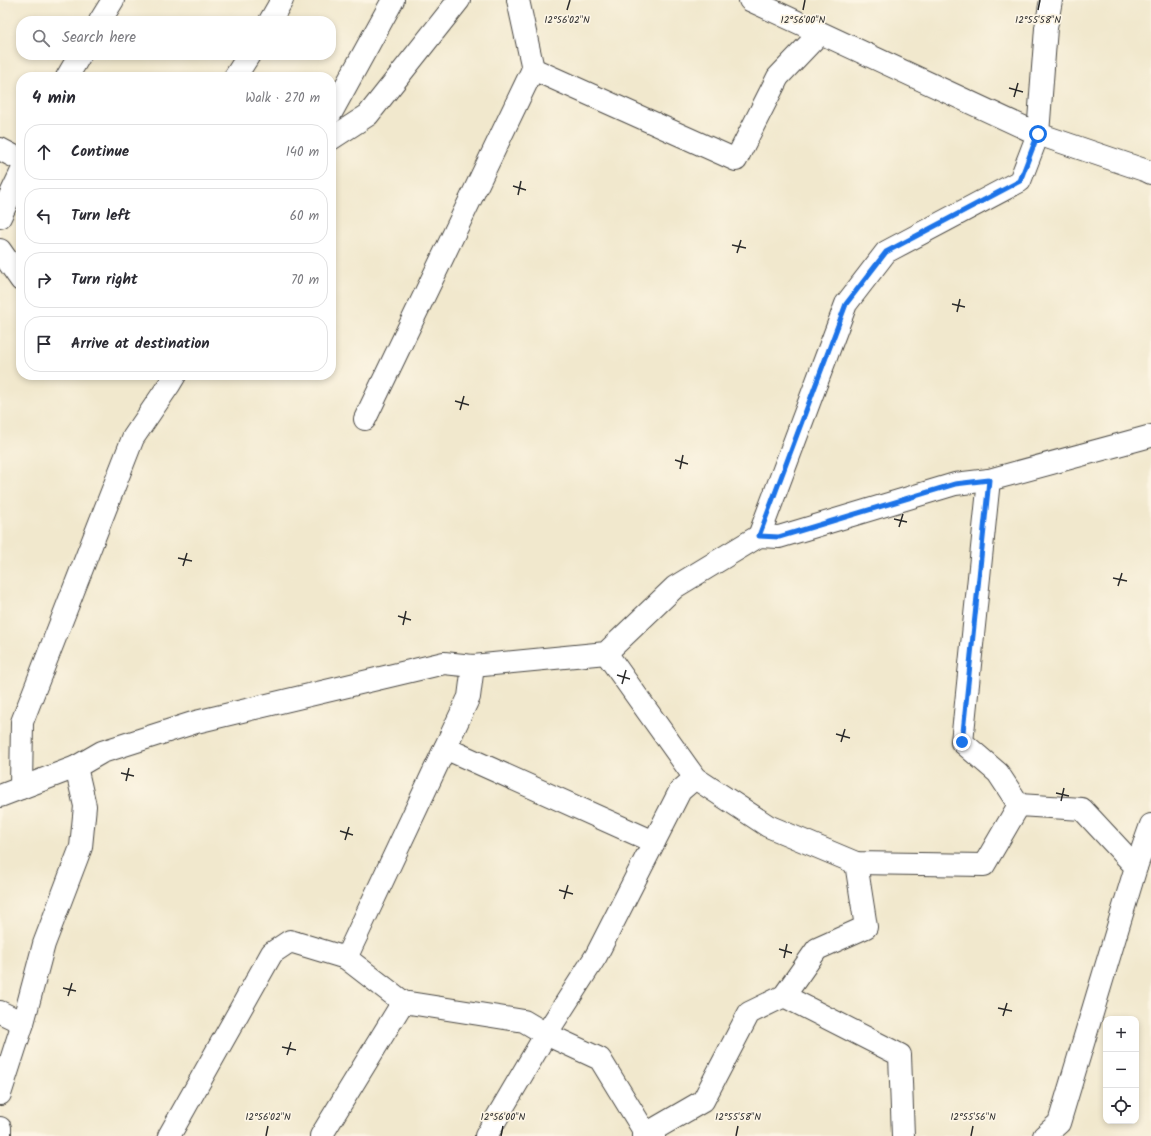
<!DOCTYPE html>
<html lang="en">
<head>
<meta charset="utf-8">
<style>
  :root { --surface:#fff; --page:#f2f2f3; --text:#2b2b33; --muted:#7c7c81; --line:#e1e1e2 }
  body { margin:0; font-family:Kalam,sans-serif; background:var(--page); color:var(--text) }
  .controls { position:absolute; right:12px; bottom:12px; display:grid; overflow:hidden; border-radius:8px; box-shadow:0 2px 6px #0003 }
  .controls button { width:36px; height:36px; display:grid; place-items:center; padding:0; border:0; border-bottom:1px solid var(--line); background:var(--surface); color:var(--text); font:20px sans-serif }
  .stop { position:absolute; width:12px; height:12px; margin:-9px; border:3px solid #1a73e8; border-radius:50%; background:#fff }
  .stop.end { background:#1a73e8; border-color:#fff; box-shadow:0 1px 4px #0008 }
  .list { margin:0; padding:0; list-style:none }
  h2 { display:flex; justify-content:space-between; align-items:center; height:52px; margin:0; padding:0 16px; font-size:17px }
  h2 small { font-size:13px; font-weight:400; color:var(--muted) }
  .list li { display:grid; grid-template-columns:26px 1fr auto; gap:12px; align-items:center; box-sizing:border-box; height:56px; margin:0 8px 8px; padding:0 8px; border:1px solid var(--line); border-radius:16px }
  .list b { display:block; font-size:15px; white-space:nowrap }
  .list em { font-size:13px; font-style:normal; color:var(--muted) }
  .icon { flex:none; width:22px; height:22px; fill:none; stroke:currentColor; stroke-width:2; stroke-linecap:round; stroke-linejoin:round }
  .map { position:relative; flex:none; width:1151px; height:1136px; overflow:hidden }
  .search { position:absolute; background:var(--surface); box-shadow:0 2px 6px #0003; left:16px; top:16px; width:320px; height:44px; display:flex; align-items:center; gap:10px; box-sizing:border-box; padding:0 14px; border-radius:16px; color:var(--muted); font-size:15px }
  .panel { position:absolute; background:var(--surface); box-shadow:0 2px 6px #0003; left:16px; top:72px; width:320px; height:308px; border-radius:16px }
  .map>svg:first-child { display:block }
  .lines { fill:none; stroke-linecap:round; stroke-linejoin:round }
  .minor-casing { stroke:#494743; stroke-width:24 }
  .minor { stroke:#fff; stroke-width:22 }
  .route { stroke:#1a73e8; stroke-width:5 }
  .ticks { fill:none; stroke:#2b2b2b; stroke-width:1.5 }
  .ticks-label { font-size:10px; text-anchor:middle; fill:#2b2b2b; stroke:#fcf5e5; stroke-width:3.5; stroke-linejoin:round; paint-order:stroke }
</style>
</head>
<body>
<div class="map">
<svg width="1151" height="1136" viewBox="0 0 1151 1136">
  <rect width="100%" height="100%" fill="#fcf5e5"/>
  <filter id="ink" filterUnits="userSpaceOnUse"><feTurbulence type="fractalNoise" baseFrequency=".025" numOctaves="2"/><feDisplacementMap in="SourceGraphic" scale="8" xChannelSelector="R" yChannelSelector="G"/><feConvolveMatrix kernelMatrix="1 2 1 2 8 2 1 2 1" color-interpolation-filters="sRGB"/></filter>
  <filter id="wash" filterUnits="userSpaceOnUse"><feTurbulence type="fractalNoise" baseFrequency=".012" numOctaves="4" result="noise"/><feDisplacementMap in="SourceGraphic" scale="16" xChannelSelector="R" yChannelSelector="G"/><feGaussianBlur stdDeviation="0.9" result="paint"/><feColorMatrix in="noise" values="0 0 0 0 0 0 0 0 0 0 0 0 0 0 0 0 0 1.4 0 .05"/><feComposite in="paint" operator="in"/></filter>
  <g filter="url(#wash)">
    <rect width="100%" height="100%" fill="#f1e8cd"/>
  </g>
  <g filter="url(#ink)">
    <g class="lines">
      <defs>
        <g id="minor">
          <path d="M750 0 1038 134 1147 171 1151 173"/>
          <path d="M100 21 113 0"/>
          <path d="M270 21 282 0"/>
          <path d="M533 69 736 160 778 77 820 33"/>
          <path d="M67 77 80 55"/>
          <path d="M235 77 249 55"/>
          <path d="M331 113 393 0"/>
          <path d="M331 139 368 115 459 0"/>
          <path d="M0 149 21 160"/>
          <path d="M0 217 21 173"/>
          <path d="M0 250 21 280"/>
          <path d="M365 419 533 69 518 0"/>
          <path d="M759 536 846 304 886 252 1020 181 1038 134 1046 28 1051 0"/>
          <path d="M606 653 695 778 768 826 856 863 984 865 1019 805 998 773 962 742 989 480"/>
          <path d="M445 748 654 842"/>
          <path d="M21 788 22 722 133 438 169 385 175 375"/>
          <path d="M0 796 76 767 102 752 196 722 444 663 473 666 606 653 675 587 759 536 779 537 955 484 989 480 1151 436"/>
          <path d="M1019 805 1082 809 1136 867 1059 1123 1044 1136"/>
          <path d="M1136 867 1151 825"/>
          <path d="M346 958 469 697 473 666"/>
          <path d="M784 996 900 1055 903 1136"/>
          <path d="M0 1012 23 1023"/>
          <path d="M0 1094 23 1023 44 944 81 847 85 806 76 767"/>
          <path d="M0 1128V1134"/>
          <path d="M169 1136 272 953 290 941 346 958 403 1002 524 1021 546 1034 600 1059 646 1134 654 1136"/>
          <path d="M321 1136 403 1002"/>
          <path d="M486 1136 546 1034 596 956 680 791 695 778"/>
          <path d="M644 1136 646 1134 703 1101 749 1013 784 996 817 949 866 927 856 863"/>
        </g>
      </defs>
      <!-- minor casing -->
      <use href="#minor" class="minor-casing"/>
      <!-- minor -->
      <use href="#minor" class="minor"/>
    </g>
  </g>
  <g class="lines" filter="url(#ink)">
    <!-- route -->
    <path class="route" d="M962 742 989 480 955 484 779 537 759 536 846 304 886 252 1020 181 1038 134"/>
  </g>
  <!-- ticks -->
  <path class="ticks" d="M567 10 570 0M803 10 805 0M1038 10 1040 0M1009 88 1023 92M1014 97 1018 83M513 186 526 190M518 195 521 181M732 245 746 248M737 253 741 240M952 304 965 307M957 312 960 299M455 401 469 405M460 410 464 396M675 460 688 464M680 469 683 455M894 519 907 522M899 527 903 514M178 558 192 561M183 566 187 553M1113 578 1127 581M1118 586 1122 573M398 616 411 620M403 625 406 611M617 675 630 679M622 684 626 670M836 734 850 738M841 742 845 729M121 773 134 776M126 781 129 768M1056 793 1069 796M1061 801 1064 788M340 831 353 835M345 840 349 827M559 890 573 894M564 899 568 885M779 949 792 953M784 958 787 944M63 988 76 991M68 996 72 983M998 1008 1012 1011M1003 1016 1007 1003M282 1047 296 1050M287 1055 291 1042M266 1136 268 1126M501 1136 503 1126M736 1136 738 1126M971 1136 973 1126"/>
  <g class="ticks-label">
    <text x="567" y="23">12°56'02"N</text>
    <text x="803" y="23">12°56'00"N</text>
    <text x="1038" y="23">12°55'58"N</text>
    <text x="268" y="1120">12°56'02"N</text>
    <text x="503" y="1120">12°56'00"N</text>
    <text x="738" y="1120">12°55'58"N</text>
    <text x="973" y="1120">12°55'56"N</text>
  </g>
</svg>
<div class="controls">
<button>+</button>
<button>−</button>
<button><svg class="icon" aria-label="locate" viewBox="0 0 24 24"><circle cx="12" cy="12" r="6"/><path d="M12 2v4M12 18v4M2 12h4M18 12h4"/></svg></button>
</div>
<div class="stop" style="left:1038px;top:134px"></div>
<div class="stop end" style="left:962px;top:742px"></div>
<div class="search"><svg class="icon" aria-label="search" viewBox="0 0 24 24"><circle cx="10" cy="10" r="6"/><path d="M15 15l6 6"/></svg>Search here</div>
<section class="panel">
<h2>4 min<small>Walk · 270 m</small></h2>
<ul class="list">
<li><svg class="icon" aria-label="ahead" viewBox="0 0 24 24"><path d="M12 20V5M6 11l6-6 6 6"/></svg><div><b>Continue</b></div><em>140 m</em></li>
<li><svg class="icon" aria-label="left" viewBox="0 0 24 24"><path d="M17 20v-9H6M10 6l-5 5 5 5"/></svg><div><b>Turn left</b></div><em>60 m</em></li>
<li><svg class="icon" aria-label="right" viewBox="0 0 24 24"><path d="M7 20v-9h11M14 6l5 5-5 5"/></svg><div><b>Turn right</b></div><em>70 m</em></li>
<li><svg class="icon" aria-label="arrive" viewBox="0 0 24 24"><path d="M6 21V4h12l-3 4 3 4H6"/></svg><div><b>Arrive at destination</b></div></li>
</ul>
</section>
</div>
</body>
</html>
